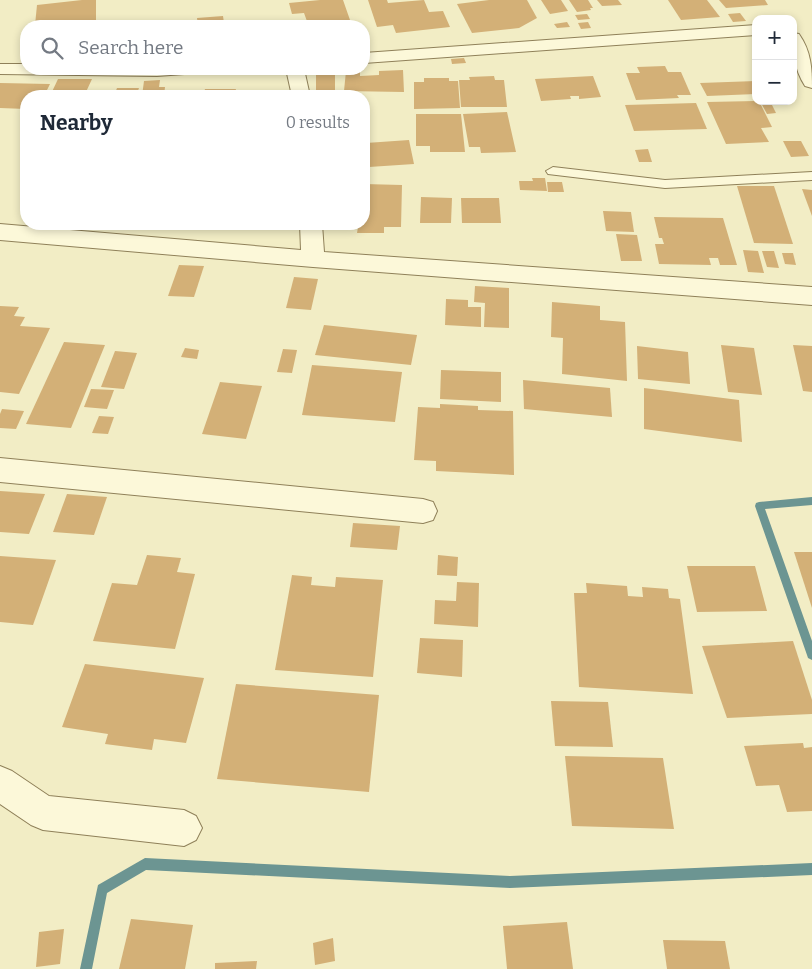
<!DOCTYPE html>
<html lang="en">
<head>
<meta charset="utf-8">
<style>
  :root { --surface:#fff; --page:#f6f6f7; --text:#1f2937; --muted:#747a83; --line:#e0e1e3 }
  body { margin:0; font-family:Bitter,serif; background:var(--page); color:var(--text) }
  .controls { position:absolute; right:15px; top:15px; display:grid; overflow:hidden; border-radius:10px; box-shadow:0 2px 8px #0003 }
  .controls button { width:45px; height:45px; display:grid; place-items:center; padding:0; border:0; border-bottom:1px solid var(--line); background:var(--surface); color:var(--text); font:25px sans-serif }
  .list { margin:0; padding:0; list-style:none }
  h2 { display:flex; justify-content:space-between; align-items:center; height:65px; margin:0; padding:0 20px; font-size:21px }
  h2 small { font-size:16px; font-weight:400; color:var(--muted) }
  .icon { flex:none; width:28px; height:28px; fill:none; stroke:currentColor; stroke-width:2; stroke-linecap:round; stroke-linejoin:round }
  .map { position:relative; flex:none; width:812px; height:969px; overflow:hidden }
  .search { position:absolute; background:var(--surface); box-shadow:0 2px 8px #0003; left:20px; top:20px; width:350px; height:55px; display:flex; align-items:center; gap:12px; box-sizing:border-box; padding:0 18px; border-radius:20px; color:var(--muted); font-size:19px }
  .panel { position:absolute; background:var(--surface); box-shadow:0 2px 8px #0003; left:20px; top:90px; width:350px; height:140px; border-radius:20px }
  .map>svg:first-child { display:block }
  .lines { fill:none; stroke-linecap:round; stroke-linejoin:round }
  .stream { fill:#6c9592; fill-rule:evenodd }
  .building { fill:#d3b077 }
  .service-casing { stroke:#8f8059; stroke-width:2 }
  .minor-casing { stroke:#8f8059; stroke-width:2 }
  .service { fill:#fcf8d9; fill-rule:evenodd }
  .minor { fill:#fcf8d9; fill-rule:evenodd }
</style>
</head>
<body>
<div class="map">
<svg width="812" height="969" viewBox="0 0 812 969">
  <rect width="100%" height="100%" fill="#f2edc5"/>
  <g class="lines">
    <!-- stream -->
    <g class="stream">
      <path d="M812 497V505L765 509 812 641V660L808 658 807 655 755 506 756 503 759 502Z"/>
      <path d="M145 858 510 876 812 863V875L510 888 146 870 107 893 92 969H80L98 885Z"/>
    </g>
  </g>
  <!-- building -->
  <g class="building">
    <path d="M82 0H96V25H35L37 5Z"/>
    <path d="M320 0H343L350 20 308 24 304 13 292 14 289 3Z"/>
    <path d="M368 0H387L388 3 424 0 429 12 443 11 450 27 396 33 393 25 377 27Z"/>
    <path d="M489 0H527L537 18 519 28 472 33 457 4Z"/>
    <path d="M541 0H561L568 11 550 14Z"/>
    <path d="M569 0H588L593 8H590L591 10 577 12Z"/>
    <path d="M597 0H618L622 5 602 6Z"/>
    <path d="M668 0H707L720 17 681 20Z"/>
    <path d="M719 0H765L768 5 726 8Z"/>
    <path d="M740 13 746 21 733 22 728 14Z"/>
    <path d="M587 14 590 19 578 20 575 15Z"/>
    <path d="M223 16 224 23 198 26 197 18Z"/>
    <path d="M567 22 570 27 557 28 554 24Z"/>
    <path d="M588 22 591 28 581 29 578 23Z"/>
    <path d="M464 58 466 63 452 64 451 59Z"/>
    <path d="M665 66 668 72H681L691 95H677L679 98 636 100 626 73H640L637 67Z"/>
    <rect x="316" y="69" width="19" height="27"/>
    <path d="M403 70 404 92 344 91 346 71H360V76L379 75V71Z"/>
    <path d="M494 76 495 80H504L507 107H461L459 80H470L469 77Z"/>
    <path d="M593 76 601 97 579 99V96H570L571 99 541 101 535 79Z"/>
    <path d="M424 78H449V81H458L460 108 414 109V82H424Z"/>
    <path d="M58 79H92L86 92H68L66 96H50Z"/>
    <path d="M160 80 159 87H165L164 96H142L144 81Z"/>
    <path d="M756 81V94L707 96 700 83Z"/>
    <path d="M0 83 50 84 44 96H26V109L0 108Z"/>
    <path d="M117 88H139L136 96H114Z"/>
    <path d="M205 89H236L234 96H203Z"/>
    <path d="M756 101H759L772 127 761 128 769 142 726 144 707 102Z"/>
    <path d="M760 101H770L776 113 767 114Z"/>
    <path d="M696 103 707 129 634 131 625 105Z"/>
    <path d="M507 112 516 152 481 153 480 147H469L463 114Z"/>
    <path d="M416 114H461L465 152H430V146H416Z"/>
    <path d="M409 140 414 164 369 167 366 143Z"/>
    <path d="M783 141H801L809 156 791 157Z"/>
    <path d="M648 149 652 162H639L635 150Z"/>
    <path d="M532 178H545L547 191 520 190 519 181H533Z"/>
    <path d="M547 182H562L564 192H548Z"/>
    <path d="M364 184 402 185 401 227H384V233H357L358 227H338V224H364Z"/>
    <path d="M737 186H774L793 244 754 243Z"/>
    <path d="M802 189 812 190V216Z"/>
    <path d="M421 197 452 198 451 223H420Z"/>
    <path d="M461 198H499L501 223H462Z"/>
    <path d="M603 211 631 212 634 232 606 231Z"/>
    <path d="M654 217 723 218 737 265H720L718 258H709L711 265 659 264 655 244H664L662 238H659Z"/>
    <path d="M616 234 637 235 642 261H621Z"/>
    <path d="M743 250 758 251 764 273 748 272Z"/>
    <path d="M762 251H774L779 268 767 267Z"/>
    <path d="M782 253H793L796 265 785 264Z"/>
    <path d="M179 265 204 266 194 297 168 296Z"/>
    <path d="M294 277 318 279 311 310 286 308Z"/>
    <path d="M475 286 509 288V328L484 327 485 303 474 302Z"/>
    <path d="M446 299 468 300V307H481V327L445 325Z"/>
    <path d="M552 302 600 306V320L625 322 627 381 562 374 563 338 551 337Z"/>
    <path d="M0 306 19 307 14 316 25 317 20 326 50 328 19 394 0 392Z"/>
    <path d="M324 325 417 335 411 365 315 355Z"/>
    <path d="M64 342 105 345 71 428 26 424Z"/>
    <path d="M721 345 754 348 762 395 728 392Z"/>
    <path d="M793 345 812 346V392L803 391Z"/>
    <path d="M637 346 688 352 690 384 638 379Z"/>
    <path d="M185 348 199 350 197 359 181 357Z"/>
    <path d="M283 349 297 350 292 373 277 372Z"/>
    <path d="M115 351 137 353 124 389 101 387Z"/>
    <path d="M312 365 402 372 395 422 302 415Z"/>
    <path d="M441 370 501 372V402L440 399Z"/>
    <path d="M523 380 610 388 612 417 524 409Z"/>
    <path d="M220 382 262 386 246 439 202 434Z"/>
    <path d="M644 388 739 400 742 442 644 429Z"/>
    <path d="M91 389 114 390 107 409 84 407Z"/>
    <path d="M440 404 478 406V410L513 411 514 475 436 471V461L414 460 418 407 440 408Z"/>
    <path d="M2 409 24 411 16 429 0 428V414Z"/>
    <path d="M99 416 114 417 108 434 92 433Z"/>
    <path d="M0 491 45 494 29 534 0 532Z"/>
    <path d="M67 494 107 497 94 535 53 532Z"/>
    <path d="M353 523 400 526 397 550 350 547Z"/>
    <path d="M794 552H812V608Z"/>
    <path d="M147 555 181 558 177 572 195 574 175 649 93 641 112 583 137 585Z"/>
    <path d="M438 555 458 557 457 576 437 575Z"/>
    <path d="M0 556 56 560 33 625 0 622Z"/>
    <path d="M687 566H755L767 611 697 612Z"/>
    <path d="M292 575 312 577 311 585 335 587 336 577 383 580 373 677 275 670Z"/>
    <path d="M457 582 479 583 478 627 434 624 435 600 456 601Z"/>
    <path d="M586 583 627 586 628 596 643 597 642 587 668 589 669 598 680 599 693 694 579 687 574 593H587Z"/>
    <path d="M420 638 463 640 462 677 417 673Z"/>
    <path d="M793 641 812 700V714L727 718 702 646Z"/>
    <path d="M85 664 204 678 186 743 154 739 152 750 105 744 108 734 62 727Z"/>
    <path d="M236 684 379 695 369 792 217 779Z"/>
    <path d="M551 701 608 702 613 747 555 746Z"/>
    <path d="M803 743 804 748 812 747V811L787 812 779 785 756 786 744 746Z"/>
    <path d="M565 756 663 758 674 829 572 826Z"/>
    <path d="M131 919 193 925 185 969H119Z"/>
    <path d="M567 922 573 969H507L503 926Z"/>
    <path d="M64 929 60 964 36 967 39 932Z"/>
    <path d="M333 938 335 961 315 965 313 943Z"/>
    <path d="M663 940 725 941 730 969H667Z"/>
    <path d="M257 961 256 969H215V963Z"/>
  </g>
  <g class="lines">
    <defs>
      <path id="service" d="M553 167 665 180 812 172V180L665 188 548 174 546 171Z"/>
      <g id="minor">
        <path d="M756 25V35L364 63V53Z"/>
        <path d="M793 33 799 34C811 51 812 68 812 88L805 86C794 69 793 52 793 33Z"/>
        <path d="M0 64H26V69H201L198 73 157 76 0 74Z"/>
        <path d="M286 69H304L310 96H292Z"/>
        <path d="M0 224 301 250 300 224H322L324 252 812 287V305L313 267 0 240Z"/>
        <path d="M0 458 423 499 433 502 437 511 433 520 423 523 0 482Z"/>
        <path d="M0 766 12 771 49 796 184 810 196 816 202 828 196 840 184 846 43 830 31 825 0 804Z"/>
      </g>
    </defs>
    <!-- service casing -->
    <use href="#service" class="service-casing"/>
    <!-- minor casing -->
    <use href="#minor" class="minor-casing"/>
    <!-- service -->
    <use href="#service" class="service"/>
    <!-- minor -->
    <use href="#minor" class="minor"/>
  </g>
</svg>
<div class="controls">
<button>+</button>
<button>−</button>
</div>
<div class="search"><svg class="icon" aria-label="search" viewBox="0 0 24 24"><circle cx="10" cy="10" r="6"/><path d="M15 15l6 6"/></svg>Search here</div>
<section class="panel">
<h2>Nearby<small>0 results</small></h2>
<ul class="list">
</ul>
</section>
</div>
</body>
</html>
